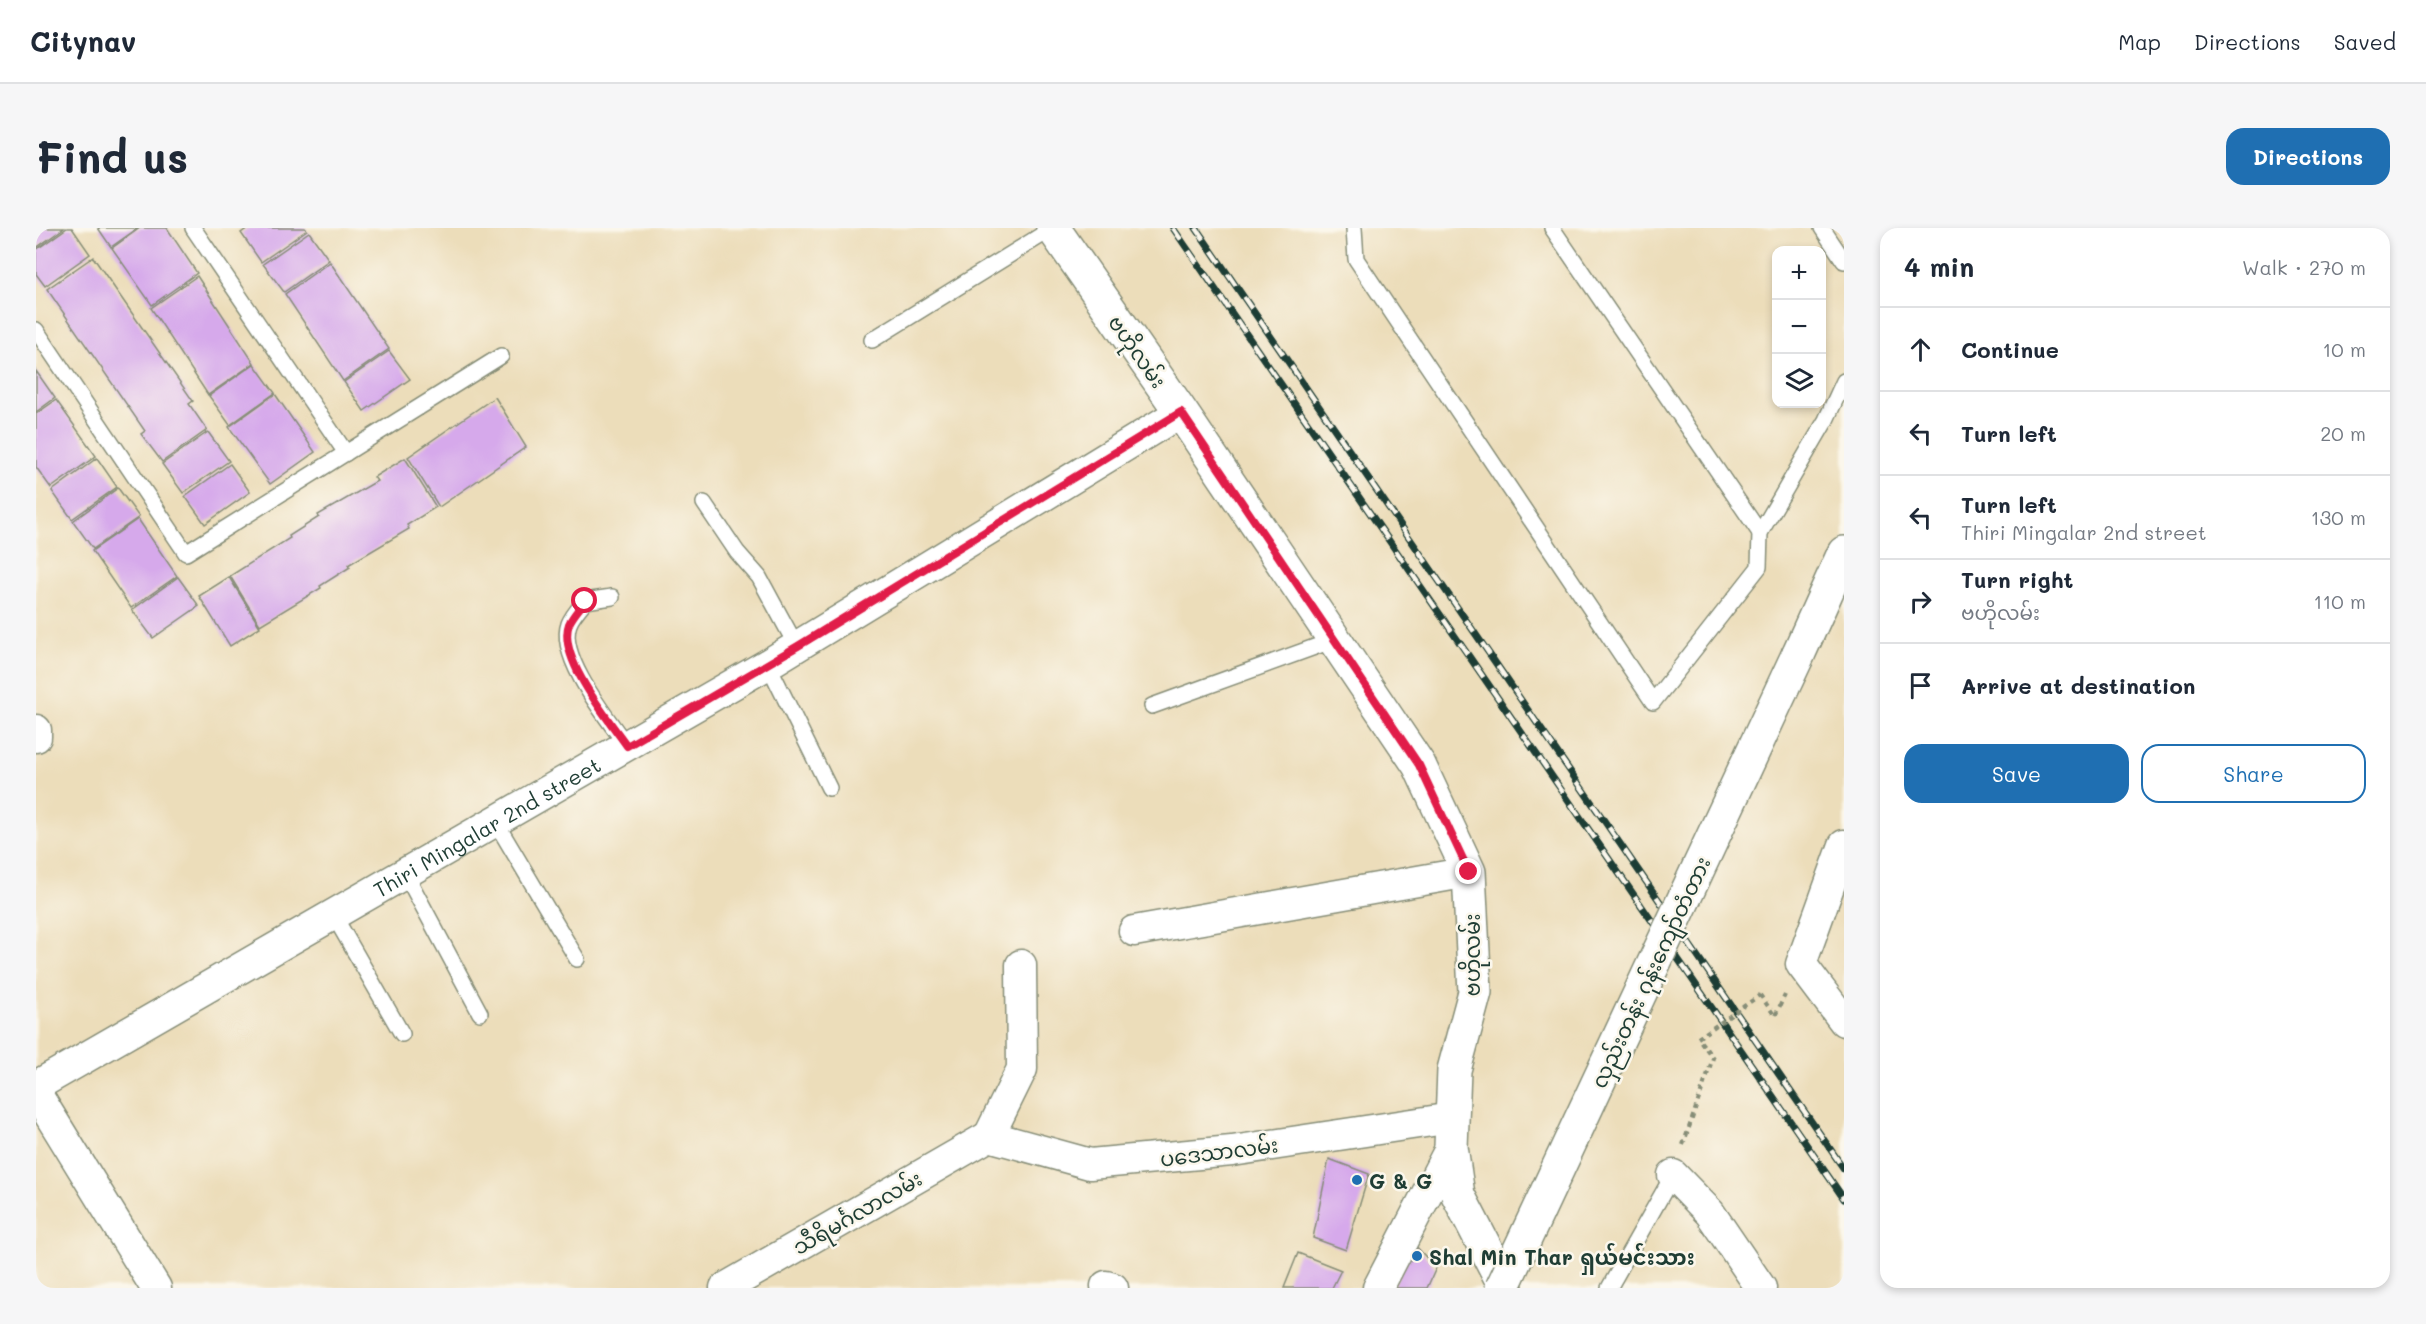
<!DOCTYPE html>
<html lang="en">
<head>
<meta charset="utf-8">
<style>
  :root { --surface:#fff; --page:#f6f6f7; --text:#1f2937; --muted:#747a83; --line:#e0e1e3; --accent:#1f6fb2 }
  body { margin:0; font-family:Mali,"Noto Sans Myanmar",sans-serif; background:var(--page); color:var(--text) }
  .controls { position:absolute; right:18px; top:18px; display:grid; overflow:hidden; border-radius:12px; box-shadow:0 3px 9px #0003 }
  .controls button { width:54px; height:54px; display:grid; place-items:center; padding:0; border:0; border-bottom:2px solid var(--line); background:var(--surface); color:var(--text); font:30px sans-serif }
  .stop { position:absolute; width:18px; height:18px; margin:-14px; border:4px solid #e11d48; border-radius:50%; background:#fff }
  .stop.end { background:#e11d48; border-color:#fff; box-shadow:0 2px 6px #0008 }
  .list { margin:0; padding:0; list-style:none }
  h2 { display:flex; justify-content:space-between; align-items:center; height:78px; margin:0; padding:0 24px; font-size:26px }
  h2 small { font-size:20px; font-weight:400; color:var(--muted) }
  .list li { display:grid; grid-template-columns:39px 1fr auto; gap:18px; align-items:center; box-sizing:border-box; height:84px; padding:0 24px; border-top:2px solid var(--line) }
  .list b { display:block; font-size:22px; white-space:nowrap }
  .list p { margin:0; font-size:20px; white-space:nowrap; color:var(--muted) }
  .list em { font-size:20px; font-style:normal; color:var(--muted) }
  .actions { display:flex; gap:12px; padding:18px 24px }
  .actions a { flex:1; padding:14px 0; border:2px solid var(--accent); border-radius:18px; text-align:center; font-size:21px; color:var(--accent) }
  .actions .main { background:var(--accent); color:#fff }
  .icon { flex:none; width:33px; height:33px; fill:none; stroke:currentColor; stroke-width:2; stroke-linecap:round; stroke-linejoin:round }
  .map { position:relative; flex:none; width:1808px; height:1060px; overflow:hidden; border-radius:18px }
  header { display:flex; align-items:center; gap:36px; box-sizing:border-box; height:84px; padding:0 30px; background:var(--surface); border-bottom:2px solid var(--line) }
  header strong { font-size:28px }
  nav { display:flex; gap:33px; margin-inline-start:auto; font-size:21px }
  .intro { display:flex; align-items:center; justify-content:space-between; box-sizing:border-box; height:144px; padding:0 36px }
  h1 { margin:0; font-size:42px }
  .button { padding:15px 27px; border-radius:18px; background:var(--accent); color:#fff; font-size:21px; font-weight:700 }
  main { display:flex; gap:36px; padding:0 36px }
  aside { flex:1; background:var(--surface); border-radius:18px; box-shadow:0 3px 9px #0003 }
  .map>svg:first-child { display:block }
  .building { fill:#d6a9eb }
  .lines { fill:none; stroke-linecap:round; stroke-linejoin:round }
  .lane-casing { stroke:#868d77; stroke-width:18 }
  .street-casing { stroke:#868d77; stroke-width:33 }
  .secondary-casing { stroke:#868d77; stroke-width:36 }
  .primary-casing { stroke:#868d77; stroke-width:36 }
  .path { stroke:#868d77; stroke-width:4; stroke-dasharray:4.5 4.5; stroke-linecap:butt }
  .lane { stroke:#fff; stroke-width:15 }
  .street { stroke:#fff; stroke-width:30 }
  .secondary { stroke:#fff; stroke-width:33 }
  .primary { stroke:#fff; stroke-width:33 }
  .rail-casing { stroke:#1f3d34; stroke-width:7 }
  .rail { stroke:#fbf7ec; stroke-width:4.5; stroke-dasharray:14; stroke-linecap:butt }
  .primary-bridge-casing { stroke:#868d77; stroke-width:36; stroke-linecap:butt }
  .path-bridge { stroke:#868d77; stroke-width:4; stroke-dasharray:4.5 4.5; stroke-linecap:butt }
  .primary-bridge { stroke:#fff; stroke-width:33 }
  .route { stroke:#e11d48; stroke-width:8 }
  .poi-dot { fill:#1f6fb2; stroke:#fbf7ec; stroke-width:2 }
  .labels { text-anchor:middle; dominant-baseline:central; stroke-width:5; stroke-linejoin:round; paint-order:stroke }
  .street-label { font-size:21px; fill:#1f3d34; stroke:#fbf7ec }
  .poi-label { font-size:21px; font-weight:bold; fill:#1f3d34; stroke:#fbf7ec; text-anchor:start }
</style>
</head>
<body>
<header>
<strong>Citynav</strong>
<nav><a>Map</a><a>Directions</a><a>Saved</a></nav>
</header>
<div class="intro"><h1>Find us</h1><a class="button">Directions</a></div>
<main>
<div class="map">
<svg width="1808" height="1060" viewBox="0 0 1808 1060">
  <rect width="100%" height="100%" fill="#fbf7ec"/>
  <filter id="ink" filterUnits="userSpaceOnUse"><feTurbulence type="fractalNoise" baseFrequency=".0167" numOctaves="2"/><feDisplacementMap in="SourceGraphic" scale="12" xChannelSelector="R" yChannelSelector="G"/><feConvolveMatrix kernelMatrix="1 2 1 2 8 2 1 2 1" color-interpolation-filters="sRGB"/></filter>
  <filter id="wash" filterUnits="userSpaceOnUse"><feTurbulence type="fractalNoise" baseFrequency=".008" numOctaves="4" result="noise"/><feDisplacementMap in="SourceGraphic" scale="24" xChannelSelector="R" yChannelSelector="G"/><feGaussianBlur stdDeviation="1.35" result="paint"/><feColorMatrix in="noise" values="0 0 0 0 0 0 0 0 0 0 0 0 0 0 0 0 0 1.4 0 .05"/><feComposite in="paint" operator="in"/></filter>
  <g filter="url(#wash)">
    <rect width="100%" height="100%" fill="#ecddba"/>
    <g id="blocks">
      <!-- building -->
      <g class="building">
        <path d="M0 0H28L0 20Z"/>
        <path d="M31 0H36L54 26 9 58 0 46V22Z"/>
        <path d="M62 0H102L75 19Z"/>
        <path d="M104 0H131L161 45 116 77 76 20Z"/>
        <path d="M212 0H269L271 2 225 34 205 5Z"/>
        <path d="M273 4 293 32 248 64 227 36Z"/>
        <path d="M57 29 157 173 153 176 171 202 126 234 105 206 109 203 11 61Z"/>
        <path d="M294 34 353 121 307 153 249 66Z"/>
        <path d="M161 48 218 135 172 167 115 80Z"/>
        <path d="M353 123 374 151 328 183 308 154Z"/>
        <path d="M218 136 239 165 194 197 173 168Z"/>
        <path d="M0 143 19 170 0 184Z"/>
        <path d="M239 166 279 224 234 256 193 199Z"/>
        <path d="M459 169 490 219 403 279 372 229Z"/>
        <path d="M20 172 60 228 15 260 0 239V186Z"/>
        <path d="M172 204 193 233 147 265 126 236Z"/>
        <path d="M61 230 81 259 36 291 16 263Z"/>
        <path d="M369 230 400 279 371 297 373 301 312 337 314 339 284 358 285 360 224 397 194 348 254 310 253 308 283 289 282 287 341 253 338 249Z"/>
        <path d="M194 236 214 264 169 296 149 268Z"/>
        <path d="M82 260 103 289 57 321 37 293Z"/>
        <path d="M102 291 141 348 95 380 56 323Z"/>
        <path d="M142 349 163 378 117 410 96 382Z"/>
        <path d="M193 349 224 399 194 418 163 368Z"/>
        <path d="M1293 931 1333 946 1310 1022 1277 1010Z"/>
        <path d="M1378 1016 1400 1040 1391 1060H1356Z"/>
        <path d="M1262 1025 1305 1042 1296 1060H1248Z"/>
      </g>
    </g>
  </g>
  <g filter="url(#ink)">
    <use href="#blocks" fill-opacity="0" stroke="#868d77" stroke-width="1.5"/>
    <g class="lines">
      <defs>
        <g id="lane">
          <path d="M157 0 310 225"/>
          <path d="M1318 0 1320 31 1617 474 1723 339 1724 305 1790 192 1808 153"/>
          <path d="M1516 0 1724 305"/>
          <path d="M1786 0 1808 33"/>
          <path d="M0 102 150 325 465 128"/>
          <path d="M836 112 1017 0"/>
          <path d="M668 275 701 324 723 349 761 419"/>
          <path d="M576 369 549 373C544 379 536 388 533 396 521 429 572 491 591 518"/>
          <path d="M732 436 793 560"/>
          <path d="M1116 478 1298 412"/>
          <path d="M459 593 541 731"/>
          <path d="M369 645 444 785"/>
          <path d="M297 686 366 806"/>
          <path d="M1573 1060 1637 947"/>
        </g>
        <g id="street">
          <path d="M0 502V509"/>
          <path d="M1808 617 1765 736 1808 793"/>
          <path d="M1098 703 1433 644"/>
          <path id="s1" d="M0 858 732 436 1145 184"/>
          <path d="M0 865 120 1060"/>
          <path d="M953 908 1054 936 1196 923 1416 890"/>
          <path d="M953 908 986 841 985 737"/>
          <path d="M1637 947 1674 985 1725 1060"/>
          <path d="M1070 1058 1077 1060"/>
          <path d="M689 1060 953 908"/>
          <path d="M1342 1060 1415 919"/>
        </g>
        <path id="secondary" d="M1017 0 1145 184 1383 537 1433 644 1439 764 1418 842 1415 919 1422 967 1470 1060"/>
        <path id="primary" d="M1762 427 1808 325"/>
      </defs>
      <!-- lane casing -->
      <use href="#lane" class="lane-casing"/>
      <!-- street casing -->
      <use href="#street" class="street-casing"/>
      <!-- secondary casing -->
      <use href="#secondary" class="secondary-casing"/>
      <!-- primary casing -->
      <use href="#primary" class="primary-casing"/>
      <!-- path -->
      <g class="path">
        <path d="M1724 767 1739 788 1749 767"/>
        <path d="M1647 917 1677 830 1662 810"/>
      </g>
      <!-- lane -->
      <use href="#lane" class="lane"/>
      <!-- street -->
      <use href="#street" class="street"/>
      <!-- secondary -->
      <use href="#secondary" class="secondary"/>
      <!-- primary -->
      <use href="#primary" class="primary"/>
      <defs>
        <g id="rail">
          <path d="M1137 0 1808 971"/>
          <path d="M1160 0 1808 941"/>
        </g>
      </defs>
      <!-- rail casing -->
      <use href="#rail" class="rail-casing"/>
      <!-- rail -->
      <use href="#rail" class="rail"/>
      <defs>
        <path id="primary-bridge" d="M1466 1060 1762 427"/>
      </defs>
      <!-- primary-bridge casing -->
      <use href="#primary-bridge" class="primary-bridge-casing"/>
      <!-- path-bridge -->
      <path class="path-bridge" d="M1662 810 1724 767"/>
      <!-- primary-bridge -->
      <use href="#primary-bridge" class="primary-bridge"/>
    </g>
  </g>
  <g class="lines" filter="url(#ink)">
    <!-- route -->
    <path class="route" d="M549 373C544 380 536 388 533 396 521 429 572 491 591 518L762 418 1145 184 1383 537 1433 644"/>
  </g>
  <!-- markers -->
  <g class="poi-dot">
    <circle cx="1321" cy="952" r="6"/>
    <circle cx="1381" cy="1028" r="6"/>
  </g>
  <g class="labels">
    <!-- street labels -->
    <g class="street-label">
      <text transform="translate(1102 123) rotate(55)">ဗဟိုလမ်း</text>
      <text stroke="none"><textPath href="#s1" startOffset="520">Thiri Mingalar 2nd street</textPath></text>
      <text transform="translate(1435 727) rotate(-90)">ဗဟိုလမ်း</text>
      <text transform="translate(1614 744) rotate(-65)">လှည်းတန်း ဂုန်းကျော်တံတား</text>
      <text transform="translate(1183 923) rotate(-7)">ပဒေသာလမ်း</text>
      <text transform="translate(821 984) rotate(-30)">သီရိမင်္ဂလာလမ်း</text>
    </g>
    <!-- poi labels -->
    <g class="poi-label">
      <text x="1333" y="952">G &amp; G</text>
      <text x="1393" y="1028">Shal Min Thar ရှယ်မင်းသား</text>
    </g>
  </g>
</svg>
<div class="controls">
<button>+</button>
<button>−</button>
<button><svg class="icon" aria-label="layers" viewBox="0 0 24 24"><path d="M12 4l9 5-9 5-9-5zM3 14l9 5 9-5"/></svg></button>
</div>
<div class="stop" style="left:549px;top:373px"></div>
<div class="stop end" style="left:1433px;top:644px"></div>
</div>
<aside>
<h2>4 min<small>Walk · 270 m</small></h2>
<ul class="list">
<li><svg class="icon" aria-label="ahead" viewBox="0 0 24 24"><path d="M12 20V5M6 11l6-6 6 6"/></svg><div><b>Continue</b></div><em>10 m</em></li>
<li><svg class="icon" aria-label="left" viewBox="0 0 24 24"><path d="M17 20v-9H6M10 6l-5 5 5 5"/></svg><div><b>Turn left</b></div><em>20 m</em></li>
<li><svg class="icon" aria-label="left" viewBox="0 0 24 24"><path d="M17 20v-9H6M10 6l-5 5 5 5"/></svg><div><b>Turn left</b><p>Thiri Mingalar 2nd street</p></div><em>130 m</em></li>
<li><svg class="icon" aria-label="right" viewBox="0 0 24 24"><path d="M7 20v-9h11M14 6l5 5-5 5"/></svg><div><b>Turn right</b><p>ဗဟိုလမ်း</p></div><em>110 m</em></li>
<li><svg class="icon" aria-label="arrive" viewBox="0 0 24 24"><path d="M6 21V4h12l-3 4 3 4H6"/></svg><div><b>Arrive at destination</b></div></li>
</ul>
<div class="actions"><a class="main">Save</a><a>Share</a></div>
</aside>
</main>
</body>
</html>
